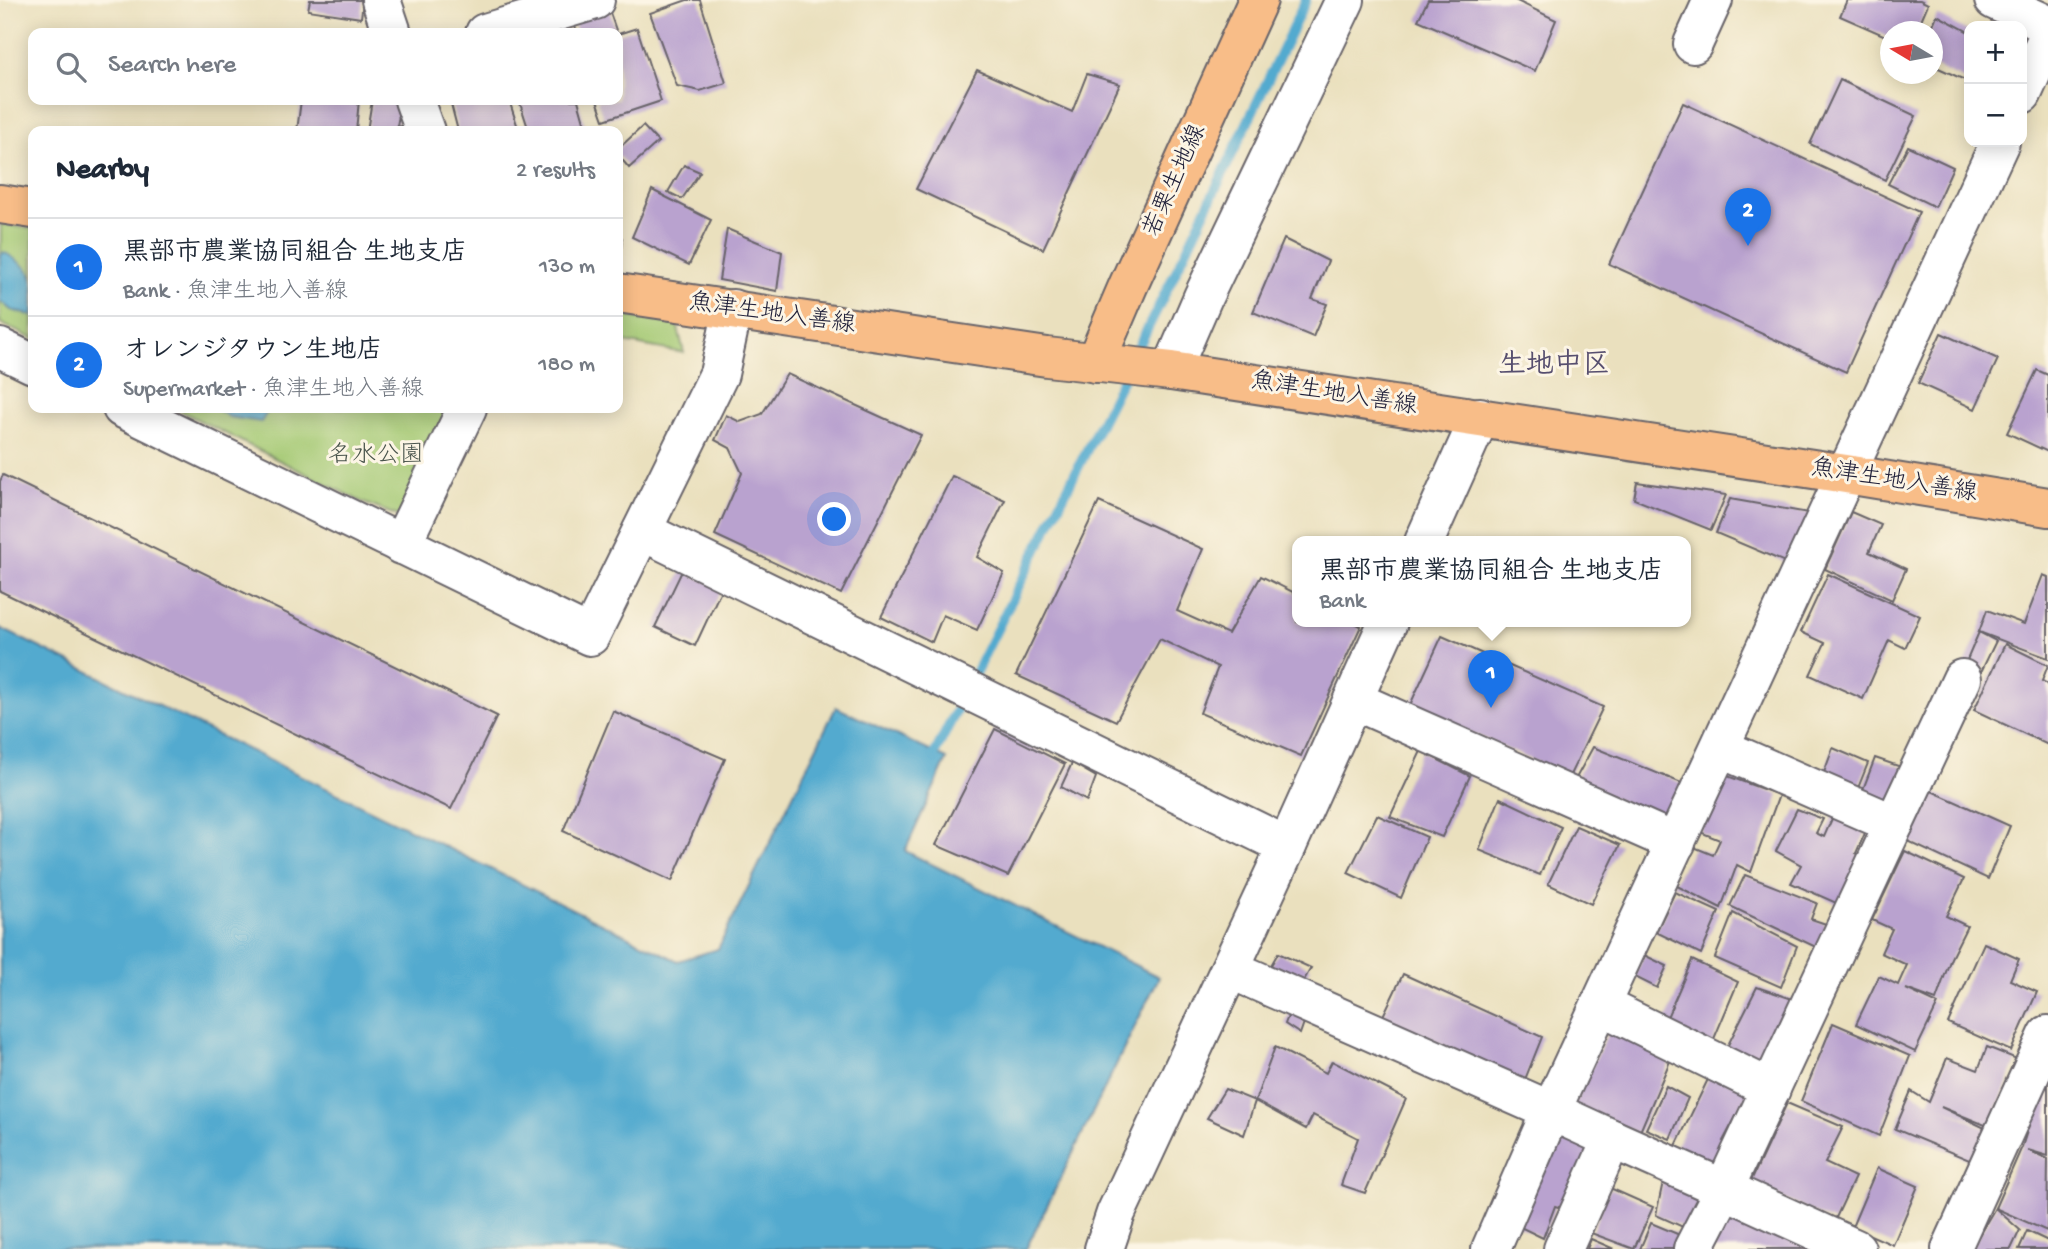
<!DOCTYPE html>
<html lang="en">
<head>
<meta charset="utf-8">
<style>
  :root { --surface:#fff; --page:#f6f6f7; --text:#1f2937; --muted:#747a83; --line:#e0e1e3; --accent:#1a73e8 }
  body { margin:0; font-family:"Gochi Hand","Klee One",sans-serif; background:var(--page); color:var(--text) }
  .controls { position:absolute; right:21px; top:21px; display:grid; overflow:hidden; border-radius:14px; box-shadow:0 4px 18px #0003 }
  .controls button { width:63px; height:63px; display:grid; place-items:center; padding:0; border:0; border-bottom:2px solid var(--line); background:var(--surface); color:var(--text); font:35px sans-serif }
  .compass { position:absolute; left:1880px; top:21px; width:63px; height:63px; border-radius:50%; background:var(--surface); box-shadow:0 4px 18px #0003; rotate:280deg }
  .you { position:absolute; left:835px; top:520px; width:24px; height:24px; margin:-18px; border:5px solid #fff; border-radius:50%; background:#1a73e8; box-shadow:0 0 0 10px #1a73e833 }
  .badge { display:grid; place-items:center; width:46px; height:46px; border-radius:50%; background:var(--accent); color:#fff; font-size:23px; font-weight:700 }
  .pin { position:absolute; translate:-50% -58px; filter:drop-shadow(0 2px 4px #0008) }
  .pin::after { content:''; position:absolute; top:37px; width:24px; height:21px; background:inherit; clip-path:polygon(0 0,100% 0,50% 100%) }
  .popup { position:absolute; left:1292px; top:536px; width:399px; height:91px; box-sizing:border-box; display:grid; place-content:center; border-radius:14px; background:var(--surface); filter:drop-shadow(0 2px 5px #0005); font-size:23px; white-space:nowrap; color:var(--muted) }
  .popup b { font-size:26px; color:var(--text) }
  .popup::after { content:''; position:absolute; left:50%; top:100%; margin-left:-14px; border:14px solid transparent; border-top-color:var(--surface) }
  .list { margin:0; padding:0; list-style:none }
  h2 { display:flex; justify-content:space-between; align-items:center; height:91px; margin:0; padding:0 28px; font-size:30px }
  h2 small { font-size:23px; font-weight:400; color:var(--muted) }
  .list li { display:grid; grid-template-columns:46px 1fr auto; gap:21px; align-items:center; box-sizing:border-box; height:98px; padding:0 28px; border-top:2px solid var(--line) }
  .list b { display:block; font-size:26px; white-space:nowrap }
  .list p { margin:0; font-size:23px; white-space:nowrap; color:var(--muted) }
  .list em { font-size:23px; font-style:normal; color:var(--muted) }
  .icon { flex:none; width:38px; height:38px; fill:none; stroke:currentColor; stroke-width:2; stroke-linecap:round; stroke-linejoin:round }
  .map { position:relative; flex:none; width:2048px; height:1249px; overflow:hidden }
  .search { position:absolute; background:var(--surface); box-shadow:0 4px 18px #0003; left:28px; top:28px; width:595px; height:77px; display:flex; align-items:center; gap:18px; box-sizing:border-box; padding:0 24px; border-radius:14px; color:var(--muted); font-size:26px }
  .panel { position:absolute; background:var(--surface); box-shadow:0 4px 18px #0003; left:28px; top:126px; width:595px; height:287px; border-radius:14px }
  .map>svg:first-child { display:block }
  .green { fill:#a4c973; stroke:#637657; stroke-width:2 }
  .water { fill:#52aacf; stroke:#3a6685; stroke-width:2 }
  .lines { fill:none; stroke-linecap:round; stroke-linejoin:round }
  .stream { stroke:#52aacf; stroke-width:10 }
  .building { fill:#b9a2cf }
  .minor-casing { stroke:#686469; stroke-width:42 }
  .major-casing { stroke:#686469; stroke-width:42 }
  .minor { stroke:#fff; stroke-width:38 }
  .major { stroke:#f8bd88; stroke-width:38 }
  .labels { text-anchor:middle; dominant-baseline:central; stroke-width:6; stroke-linejoin:round; paint-order:stroke }
  .street-label { font-size:24px; fill:#22223b; stroke:#fcf5e5 }
  .park-label { font-size:24px; fill:#49544c; stroke:#fcf5e5 }
  .quarter-label { font-size:28px; font-weight:bold; fill:#574f6f; stroke:#fcf5e5 }
</style>
</head>
<body>
<div class="map">
<svg width="2048" height="1249" viewBox="0 0 2048 1249">
  <rect width="100%" height="100%" fill="#fcf5e5"/>
  <filter id="ink" filterUnits="userSpaceOnUse"><feTurbulence type="fractalNoise" baseFrequency=".0143" numOctaves="2"/><feDisplacementMap in="SourceGraphic" scale="14" xChannelSelector="R" yChannelSelector="G"/><feConvolveMatrix kernelMatrix="1 2 1 2 8 2 1 2 1" color-interpolation-filters="sRGB"/></filter>
  <filter id="wash" filterUnits="userSpaceOnUse"><feTurbulence type="fractalNoise" baseFrequency=".00686" numOctaves="4" result="noise"/><feDisplacementMap in="SourceGraphic" scale="28" xChannelSelector="R" yChannelSelector="G"/><feGaussianBlur stdDeviation="1.57" result="paint"/><feColorMatrix in="noise" values="0 0 0 0 0 0 0 0 0 0 0 0 0 0 0 0 0 1.4 0 .05"/><feComposite in="paint" operator="in"/></filter>
  <g filter="url(#wash)">
    <rect width="100%" height="100%" fill="#eae0be"/>
    <!-- green -->
    <g class="green">
      <path d="M1 224 33 229V339L0 323Z"/>
      <path d="M618 315 677 324 684 353 618 341Z"/>
      <path d="M175 408H451L401 517 364 503Z"/>
    </g>
    <!-- water -->
    <g class="water">
      <path d="M4 252C40 274 33 277 33 316L11 310 0 301V256Z"/>
      <path d="M216 408H270L261 422 229 417Z"/>
      <path d="M0 628 678 961 718 949 836 707 947 759 905 851 1159 977 1026 1249H0Z"/>
    </g>
    <g class="lines">
      <!-- stream -->
      <g class="stream">
        <path d="M1133 358 1183 257 1306 0"/>
        <path d="M929 765 1126 372"/>
      </g>
    </g>
    <g id="blocks">
      <!-- building -->
      <g class="building">
        <path d="M310 0H363L361 18 308 10Z"/>
        <path d="M687 0H700L726 83 700 91 677 86 650 13Z"/>
        <path d="M1428 0H1515L1556 20 1535 71 1418 20Z"/>
        <path d="M1847 0H1920L1928 4 1916 32H1890V38L1840 16Z"/>
        <path d="M609 10 617 33H577L573 20Z"/>
        <path d="M1937 15 1969 32V82L1932 65V32H1930Z"/>
        <path d="M637 28 661 101 604 120 597 100H618V34Z"/>
        <path d="M977 70 1072 112 1087 74 1120 84 1043 249 916 189Z"/>
        <path d="M1840 80 1916 116 1885 180 1810 144Z"/>
        <path d="M301 100H359L356 131H297Z"/>
        <path d="M372 100H402L397 126 412 128 411 131H367Z"/>
        <path d="M450 100H509L519 131H458Z"/>
        <path d="M519 100H578L585 125 567 131H529Z"/>
        <path d="M1683 103 1919 212 1846 372 1609 264Z"/>
        <path d="M643 126 658 142 629 168 618 155V149Z"/>
        <path d="M1908 146 1953 167 1935 207 1888 184Z"/>
        <path d="M684 165 700 172 682 199 668 192Z"/>
        <path d="M652 190 711 220 689 265 632 237Z"/>
        <path d="M727 229 782 252 777 291 719 280Z"/>
        <path d="M618 237 622 238 620 260H618Z"/>
        <path d="M1284 239 1328 261 1312 299 1327 304 1313 337 1253 312Z"/>
        <path d="M1941 333 1998 359 1975 409 1918 383Z"/>
        <path d="M2037 370 2048 375V452L2007 433Z"/>
        <path d="M787 374 921 435 841 594 715 535 742 473 730 448 715 440 726 415 740 422 762 414Z"/>
        <path d="M3 475 497 716 451 809 0 591V481Z"/>
        <path d="M952 476 1005 500 977 557 1004 573 977 630 943 615 932 642 881 617Z"/>
        <path d="M1637 482 1726 495 1711 530 1634 499Z"/>
        <path d="M1730 499 1814 514 1792 565 1716 533Z"/>
        <path d="M1099 502 1203 549 1177 611 1228 634 1261 576 1297 594V622H1353L1361 626 1301 756 1200 713 1218 667 1160 639 1116 721 1016 675Z"/>
        <path d="M1851 512 1881 525 1869 552 1906 569 1892 600 1825 569Z"/>
        <path d="M682 571 722 588 695 646 655 627Z"/>
        <path d="M1828 574 1920 616 1905 648 1889 640 1863 699 1810 675 1825 643 1801 632Z"/>
        <path d="M2043 575 2048 577V658L1979 632 1987 610 2024 624Z"/>
        <path d="M1979 632 1996 641 1979 676 1964 667Z"/>
        <path d="M1442 636 1603 707 1569 777 1410 705Z"/>
        <path d="M2005 644 2048 665 2042 681 2048 684V745L1974 710Z"/>
        <path d="M613 711 725 759 672 881 563 831Z"/>
        <path d="M995 729 1065 764 1008 876 936 845Z"/>
        <path d="M1593 747 1684 784 1666 823 1575 780Z"/>
        <path d="M1833 748 1868 763 1856 793 1822 778Z"/>
        <path d="M1421 751 1470 776 1442 837 1390 817Z"/>
        <path d="M1875 758 1907 769 1887 811 1859 800Z"/>
        <path d="M1072 763 1096 777 1087 801 1061 787Z"/>
        <path d="M1722 774 1779 795 1751 872 1737 865 1721 908 1673 884 1694 847 1713 855 1720 840 1700 832Z"/>
        <path d="M1927 789 2010 826 1988 879 1907 841Z"/>
        <path d="M1500 798 1561 827 1540 875 1479 850Z"/>
        <path d="M1797 809 1823 819 1816 833 1824 837 1834 814 1866 831 1856 853 1863 857 1843 906 1791 883 1801 865 1776 851Z"/>
        <path d="M1377 815 1427 837 1401 898 1348 873Z"/>
        <path d="M1576 826 1620 845 1591 904 1548 884Z"/>
        <path d="M1905 851 1964 879 1946 916 1967 926 1951 958 1936 1000 1906 989 1938 1004 1915 1052 1856 1024 1879 976 1898 985 1907 965 1881 953 1892 929 1872 920Z"/>
        <path d="M1745 875 1817 903 1811 919 1826 924 1820 949 1730 906Z"/>
        <path d="M1675 892 1719 912 1701 954 1656 932Z"/>
        <path d="M1733 913 1797 946 1781 987 1715 958Z"/>
        <path d="M1984 943 2019 959 2010 980 2037 992 2011 1051 1948 1023Z"/>
        <path d="M1278 953 1311 968 1303 982 1270 967Z"/>
        <path d="M1644 955 1667 966 1657 988 1635 977Z"/>
        <path d="M1692 960 1738 982 1711 1046 1664 1024Z"/>
        <path d="M1403 974 1542 1037 1524 1082 1382 1018Z"/>
        <path d="M1757 987 1801 1002 1772 1071 1725 1051Z"/>
        <path d="M1292 1006 1307 1014 1300 1034 1285 1024Z"/>
        <path d="M1833 1023 1910 1056 1879 1136 1801 1101Z"/>
        <path d="M1611 1026 1673 1054 1639 1134 1574 1105Z"/>
        <path d="M1275 1047 1326 1073 1332 1061 1406 1099 1365 1193 1341 1185 1358 1138 1313 1115 1306 1129 1255 1101Z"/>
        <path d="M1987 1047 2017 1059 1990 1127 1941 1107 1987 1129 1974 1162 1895 1129 1911 1091 1929 1102 1947 1058 1978 1070Z"/>
        <path d="M1710 1075 1750 1090 1723 1141 1735 1146 1725 1175 1674 1150Z"/>
        <path d="M2044 1079 2048 1081V1156L2028 1150 2048 1159 2047 1231 1995 1208 2022 1147Z"/>
        <path d="M1666 1086 1688 1098 1670 1139 1646 1129Z"/>
        <path d="M1225 1089 1255 1101 1244 1135 1207 1118Z"/>
        <path d="M1787 1103 1843 1127 1825 1163 1855 1177 1834 1222 1750 1183Z"/>
        <path d="M1560 1133 1599 1149 1572 1211 1555 1206 1543 1238 1516 1225Z"/>
        <path d="M1877 1168 1918 1186 1893 1245 1852 1227Z"/>
        <path d="M1665 1172 1711 1188 1694 1232 1656 1215Z"/>
        <path d="M1610 1188 1653 1207 1634 1249 1591 1233Z"/>
        <path d="M1736 1206 1819 1249H1713Z"/>
        <path d="M1995 1208 2020 1230 2011 1249H1971Z"/>
        <path d="M1651 1223 1687 1238 1682 1249H1640Z"/>
        <path d="M2027 1231 2048 1241V1249H2019Z"/>
        <path d="M1591 1239 1614 1249H1587Z"/>
      </g>
    </g>
  </g>
  <g filter="url(#ink)">
    <use href="#blocks" fill-opacity="0" stroke="#686469" stroke-width="2"/>
    <g class="lines">
      <defs>
        <g id="minor">
          <path d="M381 0 392 33"/>
          <path d="M1994 0 2048 25"/>
          <path d="M485 33 595 0"/>
          <path d="M1693 44 1713 0"/>
          <path d="M2022 94 2048 37"/>
          <path d="M414 100 425 131"/>
          <path d="M0 348 33 364"/>
          <path d="M1171 371 1203 297 1345 0"/>
          <path d="M122 408 590 636 719 374 733 309"/>
          <path d="M642 531 1287 846"/>
          <path d="M1424 542 1480 417"/>
          <path d="M401 545 467 408"/>
          <path d="M1353 700 1676 843"/>
          <path d="M1720 748 1894 824 1724 1189 1856 1249"/>
          <path d="M1894 824 1962 679"/>
          <path d="M1230 969 1551 1111 1491 1249"/>
          <path d="M1600 1005 1771 1089"/>
          <path d="M1612 1139 1724 1189 1693 1249"/>
          <path d="M1104 1249 1116 1213 1287 846 1388 622"/>
          <path d="M1563 1249 1612 1139 1551 1111 2000 142"/>
          <path d="M1951 1249 2048 1035"/>
        </g>
        <g id="major">
          <path d="M0 204 33 209"/>
          <path d="M618 293 1047 357 1171 371 1846 474 2048 507"/>
          <path d="M1095 363 1128 286 1258 0"/>
        </g>
      </defs>
      <!-- minor casing -->
      <use href="#minor" class="minor-casing"/>
      <!-- major casing -->
      <use href="#major" class="major-casing"/>
      <!-- minor -->
      <use href="#minor" class="minor"/>
      <!-- major -->
      <use href="#major" class="major"/>
    </g>
  </g>
  <g class="labels">
    <!-- street labels -->
    <g class="street-label">
      <text transform="translate(1176 181) rotate(-66)">若栗生地線</text>
      <text transform="translate(772 315) rotate(8)">魚津生地入善線</text>
      <text transform="translate(1334 395) rotate(9)">魚津生地入善線</text>
      <text transform="translate(1894 482) rotate(9)">魚津生地入善線</text>
    </g>
    <!-- park labels -->
    <g class="park-label">
      <text x="376" y="456">名水公園</text>
    </g>
    <!-- quarter labels -->
    <g class="quarter-label">
      <text x="1554" y="366">生地中区</text>
    </g>
  </g>
</svg>
<div class="controls">
<button>+</button>
<button>−</button>
</div>
<svg class="compass" viewBox="-18 -18 36 36"><path d="M0-13l5 13h-10z" fill="#e53935"/><path d="M0 13l5-13h-10z" fill="#747a83"/></svg>
<div class="you"></div>
<div class="pin badge" style="left:1491px;top:708px">1</div>
<div class="popup"><b>黒部市農業協同組合 生地支店</b>Bank</div>
<div class="pin badge" style="left:1748px;top:246px">2</div>
<div class="search"><svg class="icon" aria-label="search" viewBox="0 0 24 24"><circle cx="10" cy="10" r="6"/><path d="M15 15l6 6"/></svg>Search here</div>
<section class="panel">
<h2>Nearby<small>2 results</small></h2>
<ul class="list">
<li><span class="badge">1</span><div><b>黒部市農業協同組合 生地支店</b><p>Bank · 魚津生地入善線</p></div><em>130 m</em></li>
<li><span class="badge">2</span><div><b>オレンジタウン生地店</b><p>Supermarket · 魚津生地入善線</p></div><em>180 m</em></li>
</ul>
</section>
</div>
</body>
</html>
